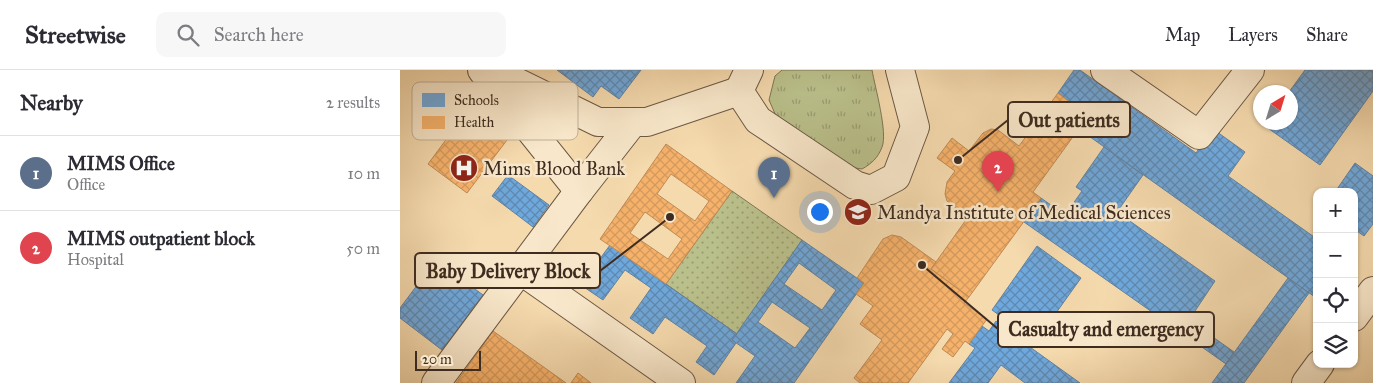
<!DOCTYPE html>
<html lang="en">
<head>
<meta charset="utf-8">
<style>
  :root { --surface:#fff; --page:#f7f7f7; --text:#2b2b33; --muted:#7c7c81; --line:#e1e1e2; --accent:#8f2418 }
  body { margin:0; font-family:"IM FELL Great Primer",serif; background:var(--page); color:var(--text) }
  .controls { position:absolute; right:15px; bottom:15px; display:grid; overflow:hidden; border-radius:10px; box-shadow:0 1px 4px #0004 }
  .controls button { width:45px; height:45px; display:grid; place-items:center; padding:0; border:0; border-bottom:1px solid var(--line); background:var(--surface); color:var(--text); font:25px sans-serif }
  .compass { position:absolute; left:853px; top:15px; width:45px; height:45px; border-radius:50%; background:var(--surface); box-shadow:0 1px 4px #0004; rotate:38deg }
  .scale { position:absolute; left:15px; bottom:12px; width:66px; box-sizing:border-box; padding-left:5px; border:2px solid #3e2c20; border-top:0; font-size:14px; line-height:18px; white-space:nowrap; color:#3e2c20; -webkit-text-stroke:4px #f8e7ca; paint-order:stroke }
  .you { position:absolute; left:419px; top:141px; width:18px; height:18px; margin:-12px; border:4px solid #fff; border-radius:50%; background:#1a73e8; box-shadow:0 0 0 8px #1a73e833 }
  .badge { display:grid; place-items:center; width:32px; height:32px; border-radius:50%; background:var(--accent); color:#fff; font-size:16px; font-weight:700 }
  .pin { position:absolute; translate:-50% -41px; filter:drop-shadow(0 1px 2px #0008) }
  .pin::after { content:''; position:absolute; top:26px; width:18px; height:15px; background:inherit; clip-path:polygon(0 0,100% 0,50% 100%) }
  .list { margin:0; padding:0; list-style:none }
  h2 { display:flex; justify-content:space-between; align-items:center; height:65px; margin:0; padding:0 20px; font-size:21px }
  h2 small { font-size:16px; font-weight:400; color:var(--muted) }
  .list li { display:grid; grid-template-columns:32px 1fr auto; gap:15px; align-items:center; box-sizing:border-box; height:75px; padding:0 20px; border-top:1px solid var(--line) }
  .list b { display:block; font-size:19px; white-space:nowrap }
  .list p { margin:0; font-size:16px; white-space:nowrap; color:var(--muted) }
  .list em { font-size:16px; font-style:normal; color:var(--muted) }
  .icon { flex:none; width:28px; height:28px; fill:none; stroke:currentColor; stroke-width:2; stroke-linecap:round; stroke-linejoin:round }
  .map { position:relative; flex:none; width:973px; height:313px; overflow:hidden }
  header { display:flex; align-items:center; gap:30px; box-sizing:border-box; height:70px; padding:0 25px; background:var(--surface); border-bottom:1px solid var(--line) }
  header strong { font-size:24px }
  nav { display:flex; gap:28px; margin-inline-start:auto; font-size:18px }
  .search { width:350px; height:45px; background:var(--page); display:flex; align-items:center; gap:12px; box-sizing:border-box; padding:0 18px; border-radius:10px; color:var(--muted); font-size:19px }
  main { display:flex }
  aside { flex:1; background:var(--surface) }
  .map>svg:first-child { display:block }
  .grass { fill:url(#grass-tufts); stroke:#7c7656 }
  .park { fill:url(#park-dots); stroke:#7c7656 }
  .schools { fill:url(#schools-cross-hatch); stroke:#6083a4; fill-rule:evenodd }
  .health { fill:url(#health-cross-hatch); stroke:#bf8a54; fill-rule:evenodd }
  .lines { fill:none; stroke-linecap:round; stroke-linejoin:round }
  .minor-casing { stroke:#6c5844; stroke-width:30 }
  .minor { stroke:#f8e7ca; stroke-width:28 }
  .labels { text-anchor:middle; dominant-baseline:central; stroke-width:5; stroke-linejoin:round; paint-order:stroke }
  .poi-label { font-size:19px; fill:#3e2c20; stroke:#f8e7ca; text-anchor:start }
  .key { fill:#f8e7ca; stroke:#c0af97; stroke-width:1 }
  .key-label { font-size:14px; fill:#3e2c20 }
  .leader { fill:none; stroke:#3e2c20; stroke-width:2 }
  .callout-dot { fill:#3e2c20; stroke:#f8e7ca; stroke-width:2 }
  .callout { fill:#f8e7ca; stroke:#3e2c20; stroke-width:2 }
  .callout-label { font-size:20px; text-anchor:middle; font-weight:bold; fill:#3e2c20 }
</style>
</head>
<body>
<header>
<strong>Streetwise</strong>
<div class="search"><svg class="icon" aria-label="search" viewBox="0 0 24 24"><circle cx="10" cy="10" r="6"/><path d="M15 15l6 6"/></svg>Search here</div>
<nav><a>Map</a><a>Layers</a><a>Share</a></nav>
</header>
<main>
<aside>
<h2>Nearby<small>2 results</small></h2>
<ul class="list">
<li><span class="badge" style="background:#5c6f8a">1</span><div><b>MIMS Office</b><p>Office</p></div><em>10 m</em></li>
<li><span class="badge" style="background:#e0444e">2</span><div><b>MIMS outpatient block</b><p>Hospital</p></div><em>50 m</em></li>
</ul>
</aside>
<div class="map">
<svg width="973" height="313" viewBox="0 0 973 313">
  <defs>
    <pattern id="grass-tufts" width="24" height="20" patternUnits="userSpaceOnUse" patternTransform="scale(1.25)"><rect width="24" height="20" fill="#bac08b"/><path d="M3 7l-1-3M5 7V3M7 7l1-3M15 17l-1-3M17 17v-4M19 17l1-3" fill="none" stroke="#999c71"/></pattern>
    <pattern id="park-dots" width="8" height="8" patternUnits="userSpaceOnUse" patternTransform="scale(1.25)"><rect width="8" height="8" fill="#bac08b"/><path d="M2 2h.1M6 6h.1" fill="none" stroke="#999c71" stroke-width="1.8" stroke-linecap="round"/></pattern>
    <pattern id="schools-cross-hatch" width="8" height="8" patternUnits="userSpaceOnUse" patternTransform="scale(1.25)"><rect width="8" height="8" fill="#6fa8dc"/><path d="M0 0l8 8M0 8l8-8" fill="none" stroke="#5d89b2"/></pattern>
    <pattern id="health-cross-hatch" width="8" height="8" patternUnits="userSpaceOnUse" patternTransform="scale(1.25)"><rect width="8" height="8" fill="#f6b26b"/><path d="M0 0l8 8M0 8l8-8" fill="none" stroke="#d4995c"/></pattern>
  </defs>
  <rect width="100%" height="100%" fill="#f5daae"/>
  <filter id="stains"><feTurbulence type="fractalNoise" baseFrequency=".004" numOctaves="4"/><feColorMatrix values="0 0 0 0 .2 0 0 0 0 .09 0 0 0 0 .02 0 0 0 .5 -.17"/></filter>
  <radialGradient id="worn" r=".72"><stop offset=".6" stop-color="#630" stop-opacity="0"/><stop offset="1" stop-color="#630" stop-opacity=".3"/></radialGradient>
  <!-- grass -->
  <path class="grass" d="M382 0H472C475 17 488 63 482 77 478 88 471 94 462 99L449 97 376 46 369 30 375 6Z"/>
  <!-- park -->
  <path class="park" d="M332 121 402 170 337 264 266 214Z"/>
  <!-- schools -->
  <g class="schools">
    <path d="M157 0H241L219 29 201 16 193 27Z"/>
    <path d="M674 0H680L796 83 813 59 845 82 828 106 917 169V225L915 227 679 59 688 46 658 23Z"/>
    <path d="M905 0H973V21L920 95 865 56 867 52H891V22H889Z"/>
    <path d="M704 77 743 105 717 142 815 211 789 250 834 282 826 294 624 152 641 128 665 145 682 121 676 117Z"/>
    <path d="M955 93 973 106V154L964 166 954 159V122H935Z"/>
    <path d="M108 105 149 135 133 157 92 126Z"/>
    <path d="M402 170 464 213 394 313H336L355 286 332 270ZM399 193 436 220 422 240 384 214ZM372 232 410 258 395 278 358 252Z"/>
    <path d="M210 175 337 264 332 270 336 273 314 305 296 292 307 276 265 247 253 264 230 248 251 218 225 200 203 230 169 207 182 189 194 197Z"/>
    <path d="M637 176 681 208 636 271 621 260 616 267 606 259 610 253 592 240Z"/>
    <path d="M36 190 83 225 42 280 0 248V238Z"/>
    <path d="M888 208 909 223 844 313H812Z"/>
    <path d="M596 251 616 267 680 313H625L601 295 588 313H549L575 278 569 274 582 256 589 261Z"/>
  </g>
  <!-- health -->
  <g class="health">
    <path d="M658 23 688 46 633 122 641 128 569 227 531 199 568 147 547 131 545 124 547 112 555 101 537 88 552 68 569 81 583 63 591 59 598 60 619 76Z"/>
    <path d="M68 40 107 70 67 123 28 94Z"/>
    <path d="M266 74 332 121 266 214 200 169ZM271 104 309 131 295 151 257 124ZM245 142 282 169 268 189 230 163Z"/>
    <path d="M492 165 501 167 536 192 531 199 569 227 564 233 587 249 569 274 565 271 553 287 542 279 553 264 547 259 508 313H460L454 308 482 270 460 254 473 236 456 224 464 213 457 208 483 169Z"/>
    <path d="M93 261 166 313H56Z"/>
    <path d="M178 303 191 313H171Z"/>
  </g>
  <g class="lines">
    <defs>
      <g id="minor">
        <path d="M82 0 179 121"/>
        <path d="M92 0 198 52H247L339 21"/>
        <path d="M349 0 339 21 358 50 455 115 471 120 496 107 515 57 500 0"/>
        <path d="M705 0 799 65 850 0"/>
        <path d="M120 200 281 313"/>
        <path d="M954 247 973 221"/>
        <path d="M36 313 179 121 233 52"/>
        <path d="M906 313 920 294"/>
      </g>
    </defs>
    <!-- minor casing -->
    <use href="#minor" class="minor-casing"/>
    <!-- minor -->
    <use href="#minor" class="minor"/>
  </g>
  <!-- icons -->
  <defs>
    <symbol id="hospital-disc" viewBox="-11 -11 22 22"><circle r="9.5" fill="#8f2418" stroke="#f8e7ca"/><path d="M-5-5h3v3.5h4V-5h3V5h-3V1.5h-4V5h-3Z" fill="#fff"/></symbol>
    <symbol id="university-disc" viewBox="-11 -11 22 22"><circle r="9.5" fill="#8f2418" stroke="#f8e7ca"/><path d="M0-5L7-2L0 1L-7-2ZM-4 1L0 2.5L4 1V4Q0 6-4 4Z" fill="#fff"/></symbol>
  </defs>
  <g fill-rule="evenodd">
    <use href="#hospital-disc" x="48" y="82" width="32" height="32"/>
    <use href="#university-disc" x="442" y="126" width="32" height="32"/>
  </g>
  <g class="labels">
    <!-- poi labels -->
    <g class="poi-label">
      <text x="83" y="98">Mims Blood Bank</text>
      <text x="477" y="142">Mandya Institute of Medical Sciences</text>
    </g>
  </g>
  <!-- legend -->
  <rect x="12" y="12" width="166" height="58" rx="8" class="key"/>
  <rect x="22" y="23" width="23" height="14" fill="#6fa8dc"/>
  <rect x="22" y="46" width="23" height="13" fill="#f6b26b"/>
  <g class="key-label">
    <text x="54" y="35">Schools</text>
    <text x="54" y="57">Health</text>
  </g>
  <!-- callouts -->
  <path class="leader" d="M558 90L608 50M270 147L200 201M522 195L598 259"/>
  <g class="callout-dot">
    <circle cx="558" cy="90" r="5"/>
    <circle cx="270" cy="147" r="5"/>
    <circle cx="522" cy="195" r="5"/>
  </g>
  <g class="callout">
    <rect x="608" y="32" width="122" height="35" rx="5"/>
    <rect x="15" y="183" width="185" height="35" rx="5"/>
    <rect x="598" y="242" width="216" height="35" rx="5"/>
  </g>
  <g class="callout-label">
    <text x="669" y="57">Out patients</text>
    <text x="108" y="208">Baby Delivery Block</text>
    <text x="706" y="266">Casualty and emergency</text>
  </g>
  <rect width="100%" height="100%" filter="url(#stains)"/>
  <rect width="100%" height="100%" fill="url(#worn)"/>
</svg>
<div class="controls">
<button>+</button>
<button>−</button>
<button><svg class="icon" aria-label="locate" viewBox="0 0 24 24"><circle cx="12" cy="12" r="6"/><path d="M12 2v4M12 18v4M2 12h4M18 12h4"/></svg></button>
<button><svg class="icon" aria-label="layers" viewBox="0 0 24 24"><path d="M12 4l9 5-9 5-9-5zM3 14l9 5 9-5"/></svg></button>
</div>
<svg class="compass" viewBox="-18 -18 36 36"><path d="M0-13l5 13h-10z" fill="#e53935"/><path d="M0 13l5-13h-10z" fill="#7c7c81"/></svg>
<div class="scale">20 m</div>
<div class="you"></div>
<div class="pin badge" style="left:374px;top:128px;background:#5c6f8a">1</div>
<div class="pin badge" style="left:598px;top:122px;background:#e0444e">2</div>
</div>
</main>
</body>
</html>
